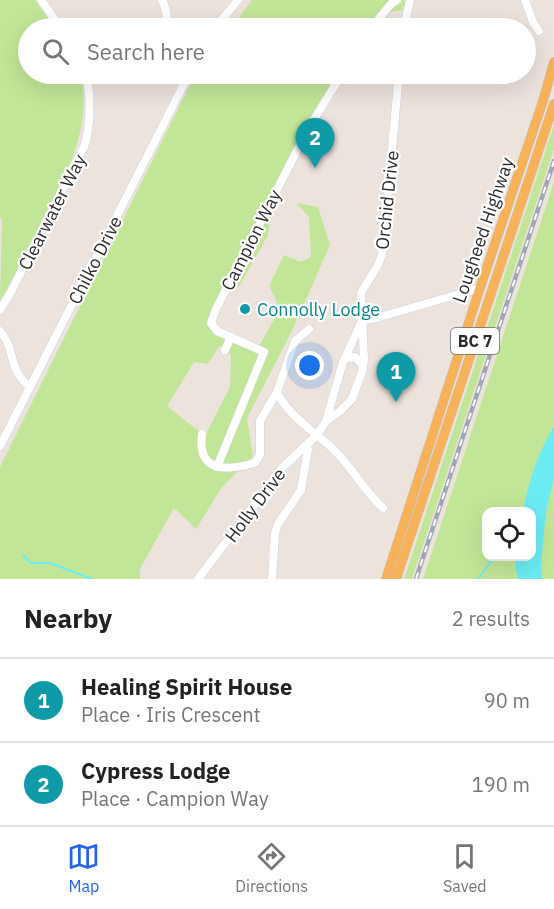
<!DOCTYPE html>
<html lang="en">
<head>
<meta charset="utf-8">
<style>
  :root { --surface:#fff; --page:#f6f6f6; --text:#222; --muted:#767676; --line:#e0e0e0; --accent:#2563eb }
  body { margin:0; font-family:"IBM Plex Sans",sans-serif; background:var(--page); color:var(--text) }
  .controls { position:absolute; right:18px; bottom:18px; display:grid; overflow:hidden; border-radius:12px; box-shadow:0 6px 24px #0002 }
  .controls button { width:54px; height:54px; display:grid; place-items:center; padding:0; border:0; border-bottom:2px solid var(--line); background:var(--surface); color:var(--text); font:30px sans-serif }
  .you { position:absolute; left:310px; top:366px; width:21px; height:21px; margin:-15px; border:4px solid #fff; border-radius:50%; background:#1a73e8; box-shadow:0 0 0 9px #1a73e833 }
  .badge { display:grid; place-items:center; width:39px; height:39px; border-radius:50%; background:var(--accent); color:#fff; font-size:20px; font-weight:700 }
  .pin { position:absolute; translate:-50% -50px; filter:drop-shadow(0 2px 3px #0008) }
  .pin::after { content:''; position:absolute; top:32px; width:21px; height:18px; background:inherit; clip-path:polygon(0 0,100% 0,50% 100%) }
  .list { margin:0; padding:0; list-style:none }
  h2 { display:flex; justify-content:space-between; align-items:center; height:78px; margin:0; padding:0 24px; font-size:26px }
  h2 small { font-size:20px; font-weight:400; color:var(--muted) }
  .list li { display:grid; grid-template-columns:39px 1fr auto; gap:18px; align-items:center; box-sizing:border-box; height:84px; padding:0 24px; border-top:2px solid var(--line) }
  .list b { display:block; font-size:22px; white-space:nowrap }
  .list p { margin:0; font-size:20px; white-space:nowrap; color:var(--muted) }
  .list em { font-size:20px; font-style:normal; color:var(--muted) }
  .icon { flex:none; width:33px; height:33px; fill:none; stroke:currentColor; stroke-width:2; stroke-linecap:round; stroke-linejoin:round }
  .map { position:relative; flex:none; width:554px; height:579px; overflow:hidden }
  .search { position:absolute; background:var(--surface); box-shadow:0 6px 24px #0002; left:18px; right:18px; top:18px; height:66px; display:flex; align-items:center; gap:15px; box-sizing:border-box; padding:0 21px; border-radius:33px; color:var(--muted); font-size:22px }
  .sheet { height:246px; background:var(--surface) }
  nav { display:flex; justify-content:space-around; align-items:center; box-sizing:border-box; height:84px; border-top:2px solid var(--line); background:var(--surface); font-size:16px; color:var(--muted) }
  nav a { display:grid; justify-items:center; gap:3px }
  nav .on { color:var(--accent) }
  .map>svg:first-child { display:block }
  .green { fill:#c2e697; fill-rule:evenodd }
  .water { fill:#6cebf3 }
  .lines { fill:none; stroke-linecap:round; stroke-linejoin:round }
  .stream { stroke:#6cebf3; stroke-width:2 }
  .minor-casing { stroke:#cbd2dd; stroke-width:9 }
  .major-casing { stroke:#c4c4c4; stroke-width:10 }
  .minor { stroke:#fff; stroke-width:8 }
  .major { stroke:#f6b159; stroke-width:9 }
  .rail-casing { stroke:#9fa7b6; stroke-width:4.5 }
  .rail { stroke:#fff; stroke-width:2; stroke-dasharray:7; stroke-linecap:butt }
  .culture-dot { fill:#0f9aa8; stroke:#fff; stroke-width:2 }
  .labels { text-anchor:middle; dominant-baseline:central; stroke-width:4.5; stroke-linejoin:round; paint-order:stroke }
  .shield { fill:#fff; stroke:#6b6b6b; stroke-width:1.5 }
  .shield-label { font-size:16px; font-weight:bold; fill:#2b2b2b }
  .street-label { font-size:18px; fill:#2b2b2b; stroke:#fff }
  .culture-label { font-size:18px; fill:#0d838f; stroke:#fff; text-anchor:start }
</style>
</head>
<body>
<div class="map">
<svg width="554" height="579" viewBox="0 0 554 579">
  <rect width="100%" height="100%" fill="#ede3dd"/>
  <!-- green -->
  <g class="green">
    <path d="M0 0H35L55 28H28V74H80C92 123 71 164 50 206 34 239 17 270 0 301L2 220 0 217Z"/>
    <path d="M252 0H406L407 1 402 10 383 13 373 28H231Z"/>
    <path d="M197 74H354L344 85 331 83 272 203 268 235 239 287 227 291 209 321 220 336 259 346 280 309 269 286 284 255 301 262 311 257 309 217 296 203 318 207 330 245 293 329 247 418 253 456 222 487 196 529 174 508 140 569V579H0V467L192 81ZM220 345 231 355 230 387 205 436 167 406 194 362 208 364Z"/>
    <path d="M554 125V149L412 579H404Z"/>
    <path d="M554 182V425L522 511 486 512V556L518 557 519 579H423Z"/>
    <path d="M554 465V579H522L532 556Z"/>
  </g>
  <!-- water -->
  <path class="water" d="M554 426V479L546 511 541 564 542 579H518L515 565 516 557 532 556V512L523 511C529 480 538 453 554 426Z"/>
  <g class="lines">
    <!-- stream -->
    <g class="stream">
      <path d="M23 555 31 563H50L92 579"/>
      <path d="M478 579 490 563 498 556"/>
    </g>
    <defs>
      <g id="minor">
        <path d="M41 0 61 28"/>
        <path d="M162 0 166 10 168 28"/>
        <path d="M525 0 533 22 539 31"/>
        <path d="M215 28 238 0"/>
        <path d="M371 28 391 4 397 0"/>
        <path d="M404 28 410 0"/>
        <path d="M0 310 11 292 84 147C91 126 91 96 86 74"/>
        <path d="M362 320 373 319 480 288"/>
        <path d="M0 331C17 351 7 369 30 387"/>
        <path d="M225 350 231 337"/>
        <path d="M343 362 347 358 355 357 363 365"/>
        <path d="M277 392 295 341 309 329"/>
        <path d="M326 421 343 362 362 321"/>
        <path d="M202 434C197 473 226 471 255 463L260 455V421L277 392C289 418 319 434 338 454 355 472 364 491 383 508"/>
        <path d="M0 446 189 74"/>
        <path d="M217 467 264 352 217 331 211 323 216 309 308 129 342 74"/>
        <path d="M198 579 283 467 317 435 326 421 339 412 352 399 362 372 364 360 361 293 378 265 382 254 399 74"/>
        <path d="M272 579 275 533 278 524 301 490 308 449 305 446"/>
      </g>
      <g id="major">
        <path d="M386 579 480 288 543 101 554 62"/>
        <path d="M396 579 554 104"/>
      </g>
    </defs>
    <!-- minor casing -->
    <use href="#minor" class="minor-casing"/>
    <!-- major casing -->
    <use href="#major" class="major-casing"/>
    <!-- minor -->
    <use href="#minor" class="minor"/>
    <!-- major -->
    <use href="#major" class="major"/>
    <defs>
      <path id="rail" d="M416 579 554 161"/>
    </defs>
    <!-- rail casing -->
    <use href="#rail" class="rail-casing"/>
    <!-- rail -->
    <use href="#rail" class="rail"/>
  </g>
  <!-- markers -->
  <circle class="culture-dot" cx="245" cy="309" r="6"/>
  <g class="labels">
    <!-- shield labels -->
    <rect class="shield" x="451" y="328" width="48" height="26" rx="4.5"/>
    <g class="shield-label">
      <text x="475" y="341">BC 7</text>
    </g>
    <!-- street labels -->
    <g class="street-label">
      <text transform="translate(387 200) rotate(-84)">Orchid Drive</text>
      <text transform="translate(52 212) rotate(-63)">Clearwater Way</text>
      <text transform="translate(483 230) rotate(-71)">Lougheed Highway</text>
      <text transform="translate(251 240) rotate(-63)">Campion Way</text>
      <text transform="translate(95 260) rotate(-63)">Chilko Drive</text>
      <text transform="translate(255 505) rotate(-53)">Holly Drive</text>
    </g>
    <!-- culture labels -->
    <g class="culture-label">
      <text x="257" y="309">Connolly Lodge</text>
    </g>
  </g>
</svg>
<div class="controls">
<button><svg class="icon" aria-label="locate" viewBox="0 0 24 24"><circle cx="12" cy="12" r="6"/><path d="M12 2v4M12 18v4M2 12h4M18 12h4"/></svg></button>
</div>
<div class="you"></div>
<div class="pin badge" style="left:396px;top:402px;background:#0f9aa8">1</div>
<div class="pin badge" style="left:315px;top:168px;background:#0f9aa8">2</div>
<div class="search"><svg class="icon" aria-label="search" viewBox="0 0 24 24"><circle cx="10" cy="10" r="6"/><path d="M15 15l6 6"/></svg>Search here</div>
</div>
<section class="sheet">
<h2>Nearby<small>2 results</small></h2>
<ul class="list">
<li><span class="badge" style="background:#0f9aa8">1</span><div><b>Healing Spirit House</b><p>Place · Iris Crescent</p></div><em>90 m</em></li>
<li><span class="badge" style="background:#0f9aa8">2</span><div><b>Cypress Lodge</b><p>Place · Campion Way</p></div><em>190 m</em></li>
</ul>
</section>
<nav>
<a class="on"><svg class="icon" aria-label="map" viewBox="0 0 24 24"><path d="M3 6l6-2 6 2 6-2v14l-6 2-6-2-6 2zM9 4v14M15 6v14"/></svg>Map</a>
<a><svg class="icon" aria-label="directions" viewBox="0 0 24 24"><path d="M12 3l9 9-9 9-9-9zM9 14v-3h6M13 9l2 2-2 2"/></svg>Directions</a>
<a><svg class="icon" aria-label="saved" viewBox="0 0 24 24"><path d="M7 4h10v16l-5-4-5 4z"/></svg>Saved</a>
</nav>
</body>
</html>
